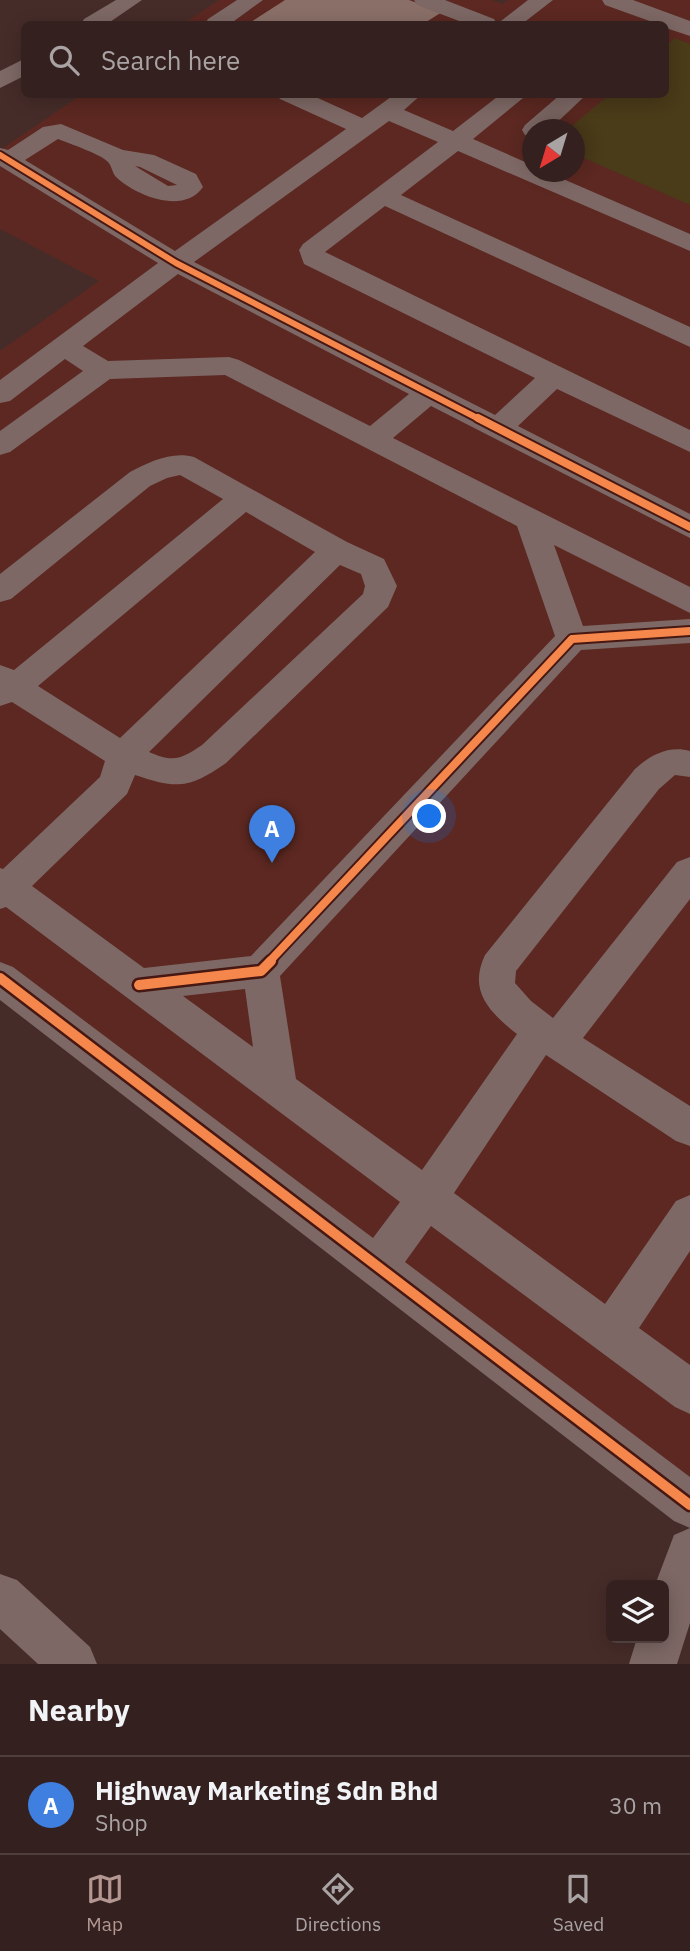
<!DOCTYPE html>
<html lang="en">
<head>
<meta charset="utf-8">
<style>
  :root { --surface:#34211f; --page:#3f2e2c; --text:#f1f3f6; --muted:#a9a3a4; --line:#4e3e3d; --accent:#b49792 }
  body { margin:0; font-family:"IBM Plex Sans",sans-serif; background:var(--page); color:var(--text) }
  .controls { position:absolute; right:21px; bottom:21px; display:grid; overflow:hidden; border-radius:10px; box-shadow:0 4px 18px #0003 }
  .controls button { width:63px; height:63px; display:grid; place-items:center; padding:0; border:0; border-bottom:2px solid var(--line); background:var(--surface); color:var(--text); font:35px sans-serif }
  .compass { position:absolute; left:522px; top:119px; width:63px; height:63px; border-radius:50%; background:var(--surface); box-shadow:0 4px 18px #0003; rotate:218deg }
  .you { position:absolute; left:430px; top:817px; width:24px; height:24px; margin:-18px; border:5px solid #fff; border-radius:50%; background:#1a73e8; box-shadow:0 0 0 10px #1a73e833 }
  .badge { display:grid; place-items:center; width:46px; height:46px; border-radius:50%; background:var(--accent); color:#fff; font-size:23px; font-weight:700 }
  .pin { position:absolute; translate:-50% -58px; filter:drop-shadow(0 2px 4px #0008) }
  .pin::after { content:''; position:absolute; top:37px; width:24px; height:21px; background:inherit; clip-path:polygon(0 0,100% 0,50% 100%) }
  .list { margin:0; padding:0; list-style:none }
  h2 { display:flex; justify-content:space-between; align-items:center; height:91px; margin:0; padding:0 28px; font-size:30px }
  h2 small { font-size:23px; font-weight:400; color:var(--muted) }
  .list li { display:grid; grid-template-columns:46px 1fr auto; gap:21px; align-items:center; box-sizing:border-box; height:98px; padding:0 28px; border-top:2px solid var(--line) }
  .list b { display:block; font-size:26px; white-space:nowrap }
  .list p { margin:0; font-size:23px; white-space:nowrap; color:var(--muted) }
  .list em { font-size:23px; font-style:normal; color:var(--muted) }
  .icon { flex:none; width:38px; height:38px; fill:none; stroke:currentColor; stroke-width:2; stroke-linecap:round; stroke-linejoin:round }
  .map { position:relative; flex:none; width:690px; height:1664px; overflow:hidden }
  .search { position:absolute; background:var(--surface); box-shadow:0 4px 18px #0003; left:21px; right:21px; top:21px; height:77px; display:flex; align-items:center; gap:18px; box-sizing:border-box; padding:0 24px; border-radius:10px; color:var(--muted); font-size:26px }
  .sheet { height:189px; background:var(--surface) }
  nav { display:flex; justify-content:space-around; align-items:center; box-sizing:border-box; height:98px; border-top:2px solid var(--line); background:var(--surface); font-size:19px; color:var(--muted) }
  nav a { display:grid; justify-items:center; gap:4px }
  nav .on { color:var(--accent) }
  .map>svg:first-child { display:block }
  .built { fill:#5c2821; fill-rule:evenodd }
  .green { fill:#4a3b19 }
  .building { fill:#896f67 }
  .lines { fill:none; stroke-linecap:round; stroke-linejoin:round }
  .minor { fill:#7d6865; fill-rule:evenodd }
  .cycleway-far2-casing { stroke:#471712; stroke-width:10 }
  .cycleway-far1-casing { stroke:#471712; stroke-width:12 }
  .cycleway-casing { stroke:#471712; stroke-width:15 }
  .cycleway-far2 { stroke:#f5874c; stroke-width:6 }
  .cycleway-far1 { stroke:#f5874c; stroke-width:8 }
  .cycleway { stroke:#f5874c; stroke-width:10 }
</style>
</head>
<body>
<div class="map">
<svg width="690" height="1664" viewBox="0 0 690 1664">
  <rect width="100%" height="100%" fill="#462c29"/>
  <!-- built -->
  <path class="built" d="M219 0H492L502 4 508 0H690V1484L0 987V351L99 281 0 229V150L81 95 666 94V24H183ZM532 130H574V172H532Z"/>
  <!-- green -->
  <path class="green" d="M675 38 690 44V205L575 154 574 130 568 129 609 95 666 94V46Z"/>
  <!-- building -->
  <path class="building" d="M285 0H409L442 12 423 24H248Z"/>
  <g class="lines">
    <!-- minor -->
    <g class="minor">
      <path d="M116 0H142L107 24H81L84 19Z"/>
      <path d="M237 0H263L230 24H205L208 19Z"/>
      <path d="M414 0H445L494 19 497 24 528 0H553L522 24H467L417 5Z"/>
      <path d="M602 0H633L690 21V36L666 28V24H658L605 5Z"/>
      <path d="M24 59V76L0 88V71Z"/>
      <path d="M277 94H309L362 118 395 94H422L404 110 453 131 501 94H528L473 139 532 165V172H547L690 234V251L458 151 401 195 690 327V347L385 206 325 252 690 430V452L557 389 518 426 690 514V538L431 406 393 438 690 587V613L554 545 583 626 690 619V643L581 650 280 976 296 1079 422 1170 517 1034C489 1012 468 991 485 955L635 769C650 755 669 745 690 751V777L675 775 659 789 516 971 515 983 531 1001 553 1018 677 862 690 857V899L583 1038 690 1106V1146L676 1141 546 1055 454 1193 605 1304 676 1201 690 1195V1251L639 1328 690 1365V1414L675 1407 431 1226 405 1262 690 1477V1528L674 1521 0 1000V962L13 967 373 1238 400 1202 6 907 0 909V868L3 869 100 777 105 761 12 702 0 706V665L14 670 223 499 180 475 167 478 150 486 11 599 0 602V574L130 472C149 462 172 451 194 457L347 542 384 559 397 586 388 607 226 763C189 789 177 789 135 775L127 794 32 886 144 968 251 956 555 636 517 526 225 375 110 379 10 452 0 455V431L83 371 65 359 10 401 0 403V380L158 263 0 166V148L8 150 43 127 61 124 123 150 154 155 196 174 203 187C184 215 136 196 116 177 112 173 112 166 108 162 101 154 70 144 58 139L25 160 175 251 346 129 280 99ZM389 121 438 142 303 244 299 250 304 264 535 378 495 415 194 262ZM135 166 140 167 177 185 168 186ZM178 274 409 394 370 426 239 360 229 357 108 361 83 346ZM246 512 315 552 120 738 38 686ZM340 565 361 574 365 586 363 594 202 745C181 759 174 763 149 752ZM245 989 253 1047 183 996Z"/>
      <path d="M561 94H587L549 130H532V137L525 135 522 130 525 125Z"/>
      <path d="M690 1528V1623L677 1664H629L637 1638H664V1585H655L674 1535Z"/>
      <path d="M0 1574 17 1580 90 1647 97 1664H38L0 1629Z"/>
    </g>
    <defs>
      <path id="cycleway-far2" d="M0 155 176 263 481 420"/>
      <g id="cycleway-far1">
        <path d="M478 418 690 527"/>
        <path d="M269 962 572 639 690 631"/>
      </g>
      <g id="cycleway">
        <path d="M0 978 690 1505"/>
        <path d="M139 985 261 971 271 961"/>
      </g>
    </defs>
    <!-- cycleway-far2 casing -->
    <use href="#cycleway-far2" class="cycleway-far2-casing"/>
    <!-- cycleway-far1 casing -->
    <use href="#cycleway-far1" class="cycleway-far1-casing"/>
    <!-- cycleway casing -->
    <use href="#cycleway" class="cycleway-casing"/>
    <!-- cycleway-far2 -->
    <use href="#cycleway-far2" class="cycleway-far2"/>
    <!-- cycleway-far1 -->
    <use href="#cycleway-far1" class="cycleway-far1"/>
    <!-- cycleway -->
    <use href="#cycleway" class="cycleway"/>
  </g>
</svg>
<div class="controls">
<button><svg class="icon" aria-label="layers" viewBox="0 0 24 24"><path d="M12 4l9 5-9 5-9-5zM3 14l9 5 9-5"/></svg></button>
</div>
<svg class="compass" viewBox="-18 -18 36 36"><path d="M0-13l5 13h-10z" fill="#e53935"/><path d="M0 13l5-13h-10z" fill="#a9a3a4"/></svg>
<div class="you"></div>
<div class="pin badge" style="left:272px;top:863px;background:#3f7fe0">A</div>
<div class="search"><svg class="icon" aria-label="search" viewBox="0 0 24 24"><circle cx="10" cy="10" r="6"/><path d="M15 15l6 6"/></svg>Search here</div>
</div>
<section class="sheet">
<h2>Nearby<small></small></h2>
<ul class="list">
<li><span class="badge" style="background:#3f7fe0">A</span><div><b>Highway Marketing Sdn Bhd</b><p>Shop</p></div><em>30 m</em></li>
</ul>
</section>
<nav>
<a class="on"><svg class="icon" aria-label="map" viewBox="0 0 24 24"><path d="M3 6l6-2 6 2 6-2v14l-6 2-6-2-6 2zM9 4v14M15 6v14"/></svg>Map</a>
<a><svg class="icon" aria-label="directions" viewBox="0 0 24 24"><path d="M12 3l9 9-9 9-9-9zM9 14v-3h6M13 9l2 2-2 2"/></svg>Directions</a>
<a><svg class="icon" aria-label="saved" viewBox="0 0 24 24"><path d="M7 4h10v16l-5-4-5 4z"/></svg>Saved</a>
</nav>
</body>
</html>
